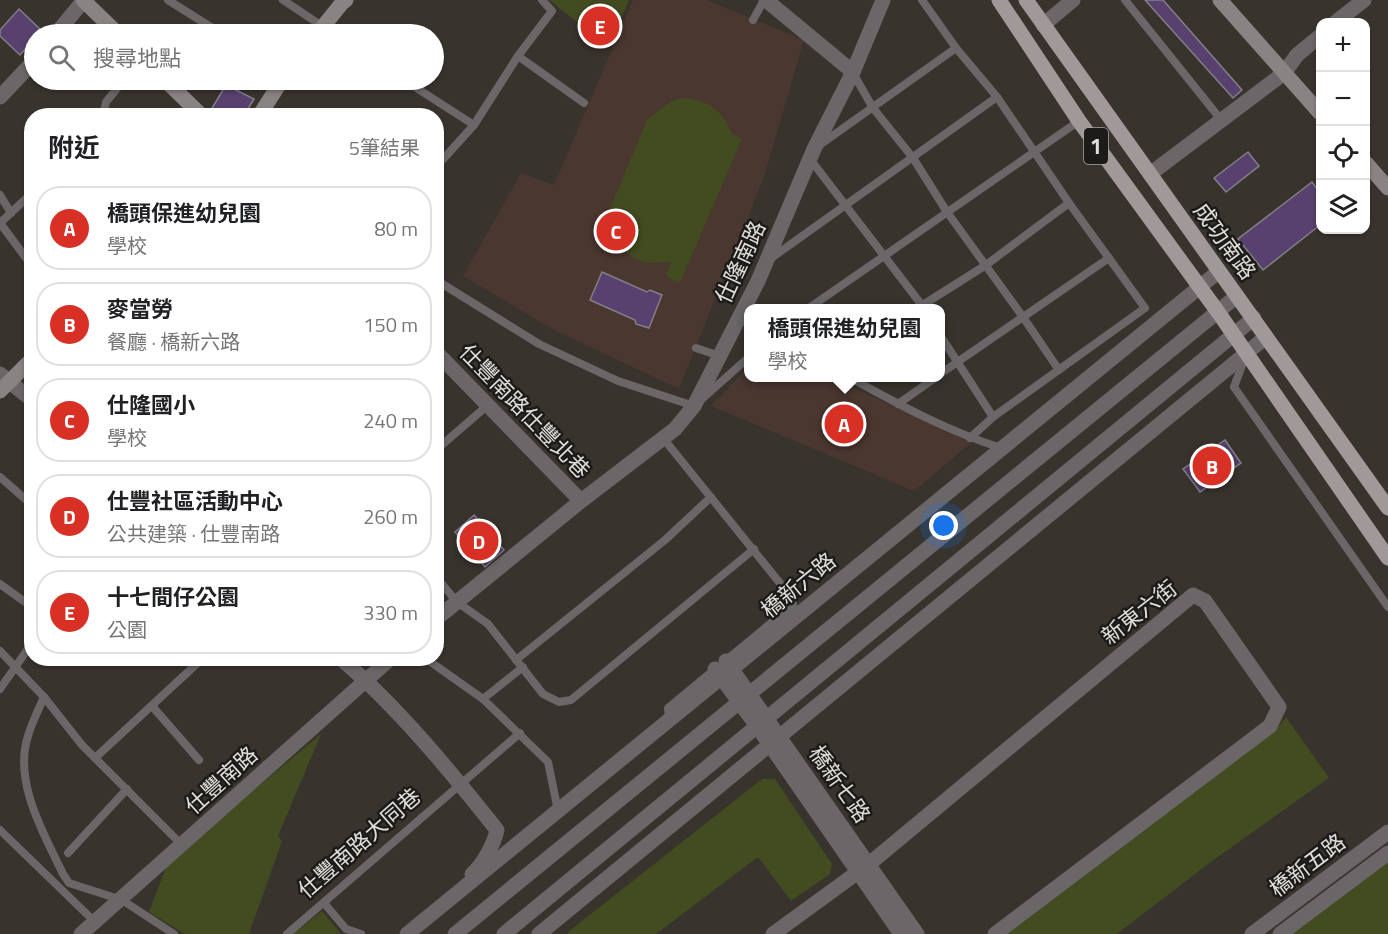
<!DOCTYPE html>
<html lang="zh-TW">
<head>
<meta charset="utf-8">
<style>
  :root { --surface:#fff; --page:#f6f6f6; --text:#202124; --muted:#757577; --line:#e0e0e0; --accent:#d93025 }
  body { margin:0; font-family:"Titillium Web","Noto Sans TC",sans-serif; background:var(--page); color:var(--text) }
  .controls { position:absolute; right:18px; top:18px; display:grid; overflow:hidden; border-radius:12px; box-shadow:0 2px 4px #0004 }
  .controls button { width:54px; height:54px; display:grid; place-items:center; padding:0; border:0; border-bottom:2px solid var(--line); background:var(--surface); color:var(--text); font:30px sans-serif }
  .you { position:absolute; left:944px; top:526px; width:21px; height:21px; margin:-15px; border:4px solid #fff; border-radius:50%; background:#1a73e8; box-shadow:0 0 0 9px #1a73e833 }
  .badge { display:grid; place-items:center; width:39px; height:39px; border-radius:50%; background:var(--accent); color:#fff; font-size:20px; font-weight:700 }
  .pin { position:absolute; translate:-50% -50%; border:3px solid #fff; box-shadow:0 2px 6px #0006 }
  .popup { position:absolute; left:744px; top:304px; width:201px; height:78px; box-sizing:border-box; display:grid; place-content:center; border-radius:12px; background:var(--surface); filter:drop-shadow(0 2px 4px #0005); font-size:20px; white-space:nowrap; color:var(--muted) }
  .popup b { font-size:22px; color:var(--text) }
  .popup::after { content:''; position:absolute; left:50%; top:100%; margin-left:-12px; border:12px solid transparent; border-top-color:var(--surface) }
  .list { margin:0; padding:0; list-style:none }
  h2 { display:flex; justify-content:space-between; align-items:center; height:78px; margin:0; padding:0 24px; font-size:26px }
  h2 small { font-size:20px; font-weight:400; color:var(--muted) }
  .list li { display:grid; grid-template-columns:39px 1fr auto; gap:18px; align-items:center; box-sizing:border-box; height:84px; margin:0 12px 12px; padding:0 12px; border:2px solid var(--line); border-radius:24px }
  .list b { display:block; font-size:22px; white-space:nowrap }
  .list p { margin:0; font-size:20px; white-space:nowrap; color:var(--muted) }
  .list em { font-size:20px; font-style:normal; color:var(--muted) }
  .icon { flex:none; width:33px; height:33px; fill:none; stroke:currentColor; stroke-width:2; stroke-linecap:round; stroke-linejoin:round }
  .map { position:relative; flex:none; width:1388px; height:934px; overflow:hidden }
  .search { position:absolute; background:var(--surface); box-shadow:0 2px 4px #0004; left:24px; top:24px; width:420px; height:66px; display:flex; align-items:center; gap:15px; box-sizing:border-box; padding:0 21px; border-radius:33px; color:var(--muted); font-size:22px }
  .panel { position:absolute; background:var(--surface); box-shadow:0 2px 4px #0004; left:24px; top:108px; width:420px; height:558px; border-radius:24px }
  .map>svg:first-child { display:block }
  .education { fill:#4a372f }
  .green { fill:#434b21 }
  .building { fill:#58406f; stroke:#827f86; stroke-width:1.5 }
  .lines { fill:none; stroke-linecap:round; stroke-linejoin:round }
  .lane { stroke:#6b6768; stroke-width:8 }
  .street { stroke:#6b6768; stroke-width:15 }
  .secondary { stroke:#898384; stroke-width:15 }
  .primary { stroke:#a1989a; stroke-width:15 }
  .labels { text-anchor:middle; dominant-baseline:central; stroke-width:5; stroke-linejoin:round; paint-order:stroke }
  .shield { fill:#1d1b19; stroke:#a7a4a1; stroke-width:1.5 }
  .shield-label { font-size:21px; font-weight:bold; fill:#e2dfdb }
  .street-label { font-size:22px; fill:#e2dfdb; stroke:#1d1b19 }
</style>
</head>
<body>
<div class="map">
<svg width="1388" height="934" viewBox="0 0 1388 934">
  <rect width="100%" height="100%" fill="#38332d"/>
  <!-- education -->
  <g class="education">
    <path d="M633 0H707L804 40 764 177 679 389 552 329 463 276 521 173 554 185Z"/>
    <path d="M748 367V378H832L972 442 914 491 711 406Z"/>
  </g>
  <!-- green -->
  <g class="green">
    <path d="M549 0H629L609 47Z"/>
    <path d="M683 98C709 101 721 108 732 134L742 139 680 283 666 276 671 262 646 263 632 257 615 239 609 211 647 120 671 101Z"/>
    <path d="M1286 717 1329 778 1212 861 1117 934H1007L1276 730Z"/>
    <path d="M321 734 278 836 282 841 249 934H185L149 912 168 862Z"/>
    <path d="M762 779H775L832 864 830 874 791 901 758 857 656 934H569L568 932Z"/>
    <path d="M1388 861V934H1289Z"/>
    <path d="M322 911 341 934H293Z"/>
  </g>
  <!-- building -->
  <g class="building">
    <path d="M1145 0H1163L1242 90 1233 98Z"/>
    <path d="M19 9 42 31 39 34H34V39L20 55 0 36V30Z"/>
    <path d="M226 85 254 99 244 115 222 116 212 108Z"/>
    <path d="M1248 152 1259 166 1226 192 1214 178Z"/>
    <path d="M1312 182 1320 193V225L1263 270 1238 239Z"/>
    <path d="M602 272 647 292 650 290 662 295 649 328 636 324 635 320 590 300Z"/>
    <path d="M1225 440 1241 463 1200 492 1183 469Z"/>
    <path d="M474 515 504 550 485 567 455 532Z"/>
  </g>
  <g class="lines">
    <!-- lane -->
    <g class="lane">
      <path d="M168 0 222 34"/>
      <path d="M283 0 334 34"/>
      <path d="M922 0 956 48 997 97 1069 203 1145 308 993 417 970 438"/>
      <path d="M1125 0 1222 121"/>
      <path d="M753 20 764 0"/>
      <path d="M518 56 584 103"/>
      <path d="M853 73 873 108 913 158 947 212 1023 317 1059 370"/>
      <path d="M404 80 474 125"/>
      <path d="M103 116 106 102 124 80"/>
      <path d="M821 144 956 48"/>
      <path d="M810 159 924 308"/>
      <path d="M436 167 474 125 518 56 552 11 542 0"/>
      <path d="M0 195 11 213"/>
      <path d="M0 223 32 266"/>
      <path d="M0 223 32 193"/>
      <path d="M770 259 997 97"/>
      <path d="M436 280 539 344 618 381 694 406 748 358"/>
      <path d="M809 308 1079 121"/>
      <path d="M918 308 986 265 1069 203"/>
      <path d="M940 335 993 417"/>
      <path d="M696 348 720 356"/>
      <path d="M1245 357 1234 387 1388 607"/>
      <path d="M940 374 1109 258"/>
      <path d="M851 378C899 405 948 431 1001 448"/>
      <path d="M898 404 935 378"/>
      <path d="M663 438 792 598 793 605 725 661"/>
      <path d="M436 450 488 405"/>
      <path d="M0 477 32 505"/>
      <path d="M436 577 457 602 488 624 543 694 559 702 571 700 754 549"/>
      <path d="M0 584 32 607"/>
      <path d="M0 651 44 697 82 745 182 845"/>
      <path d="M425 658 483 699 548 762 558 811"/>
      <path d="M516 660 665 540 711 497"/>
      <path d="M0 689 32 643"/>
      <path d="M44 697C39 709 32 722 28 736 13 782 44 834 63 874L69 883 122 900 174 934"/>
      <path d="M483 699 523 667"/>
      <path d="M152 706 199 760"/>
      <path d="M669 720 668 708 715 669"/>
      <path d="M95 758 203 658"/>
      <path d="M0 830 95 922"/>
      <path d="M68 853 127 789"/>
      <path d="M324 903 346 929 361 934"/>
      <path d="M287 934 520 733"/>
    </g>
    <!-- street -->
    <g class="street">
      <path d="M766 0 853 72"/>
      <path d="M1336 22 1364 0"/>
      <path d="M1043 25 1073 0"/>
      <path d="M56 34 84 0"/>
      <path d="M0 97 34 61"/>
      <path d="M1150 174 1284 73 1297 55 1320 36"/>
      <path d="M436 352 581 501"/>
      <path d="M0 374 32 400"/>
      <path d="M436 619 581 501 675 429 694 406 758 281 814 149 853 72 883 0"/>
      <path d="M340 658C397 706 451 772 497 830 494 844 483 865 472 874"/>
      <path d="M726 661 917 934"/>
      <path d="M715 669 757 726 901 934"/>
      <path d="M81 934 391 658"/>
      <path d="M407 934 1218 272"/>
      <path d="M455 934 1237 296"/>
      <path d="M504 934 1254 318"/>
      <path d="M539 934 1266 337"/>
      <path d="M773 934 869 864 1193 595 1205 601 1279 707 1270 726 995 934"/>
      <path d="M1252 934 1388 832"/>
      <path d="M1280 934 1388 853"/>
    </g>
    <!-- secondary -->
    <g class="secondary">
      <path d="M83 0 118 34"/>
      <path d="M1220 0 1320 113"/>
      <path d="M317 34 342 3 346 0"/>
      <path d="M165 80 202 116"/>
      <path d="M259 116 282 80"/>
      <path d="M1366 163 1388 188"/>
      <path d="M0 391 32 359"/>
    </g>
    <!-- primary -->
    <g class="primary">
      <path d="M999 0 1079 121 1218 312 1388 558"/>
      <path d="M1026 0 1388 508"/>
    </g>
  </g>
  <g class="labels">
    <!-- shield labels -->
    <rect class="shield" x="1084" y="128" width="24" height="36" rx="4.5"/>
    <g class="shield-label">
      <text x="1096" y="146">1</text>
    </g>
    <!-- street labels -->
    <g class="street-label">
      <text transform="translate(1225 241) rotate(54)">成功南路</text>
      <text transform="translate(740 262) rotate(-65)">仕隆南路</text>
      <text transform="translate(525 411) rotate(46)">仕豐南路仕豐北巷</text>
      <text transform="translate(798 585) rotate(-39)">橋新六路</text>
      <text transform="translate(1139 612) rotate(-38)">新東六街</text>
      <text transform="translate(221 780) rotate(-42)">仕豐南路</text>
      <text transform="translate(840 784) rotate(55)">橋新七路</text>
      <text transform="translate(359 843) rotate(-41)">仕豐南路大同巷</text>
      <text transform="translate(1307 865) rotate(-37)">橋新五路</text>
    </g>
  </g>
</svg>
<div class="controls">
<button>+</button>
<button>−</button>
<button><svg class="icon" aria-label="locate" viewBox="0 0 24 24"><circle cx="12" cy="12" r="6"/><path d="M12 2v4M12 18v4M2 12h4M18 12h4"/></svg></button>
<button><svg class="icon" aria-label="layers" viewBox="0 0 24 24"><path d="M12 4l9 5-9 5-9-5zM3 14l9 5 9-5"/></svg></button>
</div>
<div class="you"></div>
<div class="pin badge" style="left:844px;top:424px">A</div>
<div class="popup"><b>橋頭保進幼兒園</b>學校</div>
<div class="pin badge" style="left:1212px;top:466px">B</div>
<div class="pin badge" style="left:616px;top:231px">C</div>
<div class="pin badge" style="left:479px;top:541px">D</div>
<div class="pin badge" style="left:600px;top:26px">E</div>
<div class="search"><svg class="icon" aria-label="search" viewBox="0 0 24 24"><circle cx="10" cy="10" r="6"/><path d="M15 15l6 6"/></svg>搜尋地點</div>
<section class="panel">
<h2>附近<small>5筆結果</small></h2>
<ul class="list">
<li><span class="badge">A</span><div><b>橋頭保進幼兒園</b><p>學校</p></div><em>80 m</em></li>
<li><span class="badge">B</span><div><b>麥當勞</b><p>餐廳 · 橋新六路</p></div><em>150 m</em></li>
<li><span class="badge">C</span><div><b>仕隆國小</b><p>學校</p></div><em>240 m</em></li>
<li><span class="badge">D</span><div><b>仕豐社區活動中心</b><p>公共建築 · 仕豐南路</p></div><em>260 m</em></li>
<li><span class="badge">E</span><div><b>十七間仔公園</b><p>公園</p></div><em>330 m</em></li>
</ul>
</section>
</div>
</body>
</html>
